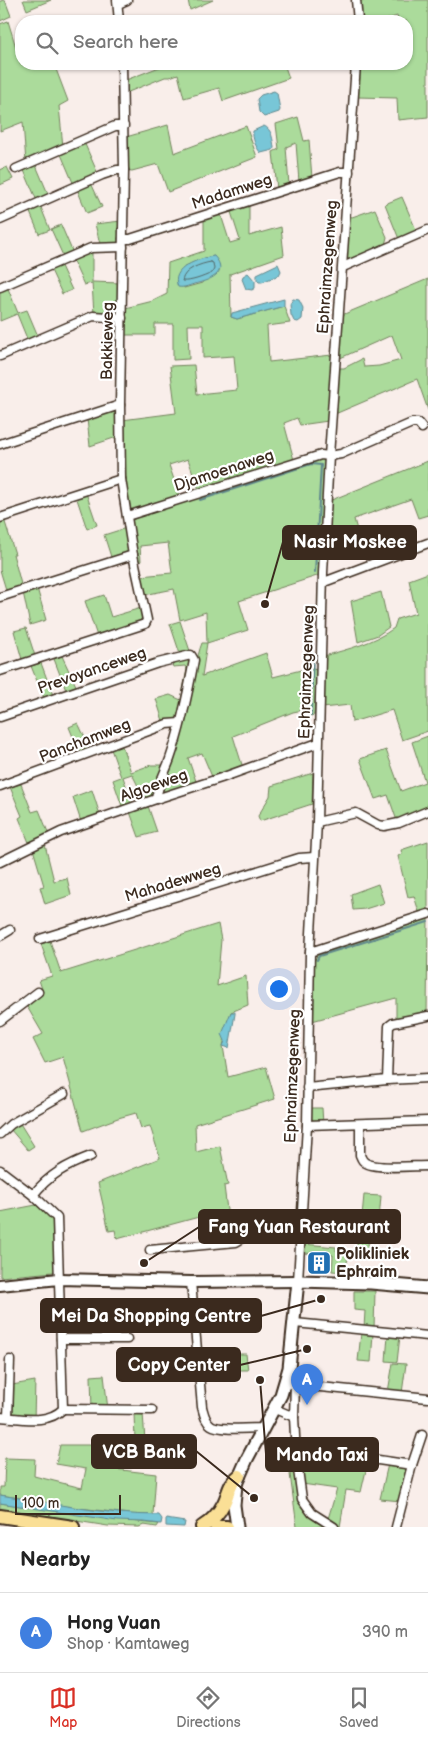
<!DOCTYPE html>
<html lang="en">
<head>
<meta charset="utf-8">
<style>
  :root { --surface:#fff; --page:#f2f2f2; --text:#222; --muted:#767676; --line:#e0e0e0; --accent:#d93025 }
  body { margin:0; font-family:"Balsamiq Sans",sans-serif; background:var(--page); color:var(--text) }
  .scale { position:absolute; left:15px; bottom:12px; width:106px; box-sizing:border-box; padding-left:5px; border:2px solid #3b2a1e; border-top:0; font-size:14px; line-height:18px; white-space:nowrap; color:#3b2a1e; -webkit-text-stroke:4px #fff; paint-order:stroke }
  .you { position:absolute; left:278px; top:988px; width:18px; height:18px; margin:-12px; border:4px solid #fff; border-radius:50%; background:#1a73e8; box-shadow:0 0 0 8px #1a73e833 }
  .badge { display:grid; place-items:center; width:32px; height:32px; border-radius:50%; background:var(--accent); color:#fff; font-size:16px; font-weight:700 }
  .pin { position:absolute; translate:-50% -41px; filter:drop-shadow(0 1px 2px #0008) }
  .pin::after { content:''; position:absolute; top:26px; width:18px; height:15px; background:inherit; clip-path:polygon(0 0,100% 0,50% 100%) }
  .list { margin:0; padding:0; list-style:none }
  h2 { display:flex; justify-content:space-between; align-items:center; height:65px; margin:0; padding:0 20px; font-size:21px }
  h2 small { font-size:16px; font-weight:400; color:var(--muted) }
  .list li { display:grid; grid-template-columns:32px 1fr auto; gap:15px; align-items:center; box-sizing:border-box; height:80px; padding:0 20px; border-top:1px solid var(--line) }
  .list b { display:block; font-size:19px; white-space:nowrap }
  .list p { margin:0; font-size:16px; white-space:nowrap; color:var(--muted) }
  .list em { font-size:16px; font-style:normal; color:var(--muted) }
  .icon { flex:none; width:28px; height:28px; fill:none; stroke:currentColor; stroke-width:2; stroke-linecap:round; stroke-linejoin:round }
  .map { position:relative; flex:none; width:428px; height:1527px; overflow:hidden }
  .search { position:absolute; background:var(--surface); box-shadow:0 1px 4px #0004; left:15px; right:15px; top:15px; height:55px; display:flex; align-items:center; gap:12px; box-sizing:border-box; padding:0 18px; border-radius:20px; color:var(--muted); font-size:19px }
  .sheet { height:145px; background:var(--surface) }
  nav { display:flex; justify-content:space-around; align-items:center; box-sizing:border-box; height:70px; border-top:1px solid var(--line); background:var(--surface); font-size:14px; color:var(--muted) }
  nav a { display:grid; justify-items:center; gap:2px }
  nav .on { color:var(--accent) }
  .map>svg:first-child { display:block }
  .green { fill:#abdb9b; stroke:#73825c; fill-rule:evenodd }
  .water { fill:#78c6d7; stroke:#60888d }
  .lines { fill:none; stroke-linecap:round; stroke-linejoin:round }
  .shore { stroke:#536868; stroke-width:1 }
  .stream { stroke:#60888d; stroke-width:2 }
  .minor-casing { stroke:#3b2a1e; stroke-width:11 }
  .tertiary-casing { stroke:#3b2a1e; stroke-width:14 }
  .secondary-casing { stroke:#3b2a1e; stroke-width:15 }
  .primary-casing { stroke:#3b2a1e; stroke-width:16 }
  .minor { stroke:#fff; stroke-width:8 }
  .tertiary { stroke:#fff; stroke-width:10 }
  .secondary { stroke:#fff; stroke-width:11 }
  .primary { stroke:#fadf96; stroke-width:12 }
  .labels { text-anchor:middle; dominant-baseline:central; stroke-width:4.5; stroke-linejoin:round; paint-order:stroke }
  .street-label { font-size:16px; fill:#3b2a1e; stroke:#fff }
  .poi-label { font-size:16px; font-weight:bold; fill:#3b2a1e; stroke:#fff; text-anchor:start }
  .leader { fill:none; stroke:#3b2a1e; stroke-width:2 }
  .callout-dot { fill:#3b2a1e; stroke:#fff; stroke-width:2 }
  .callout { fill:#3b2a1e; stroke:#3b2a1e; stroke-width:2 }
  .callout-label { font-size:18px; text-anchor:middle; font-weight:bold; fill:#fff }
</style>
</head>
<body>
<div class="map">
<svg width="428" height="1527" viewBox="0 0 428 1527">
  <rect width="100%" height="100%" fill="#f9eeea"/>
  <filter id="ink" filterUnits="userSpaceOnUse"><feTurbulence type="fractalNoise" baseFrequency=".02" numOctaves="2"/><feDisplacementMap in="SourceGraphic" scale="10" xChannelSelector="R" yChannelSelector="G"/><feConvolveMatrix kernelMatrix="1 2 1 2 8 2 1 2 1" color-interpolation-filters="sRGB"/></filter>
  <g filter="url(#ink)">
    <!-- green -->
    <g class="green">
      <path d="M5 0 11 16 0 21V1Z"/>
      <path d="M23 0H51L27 10Z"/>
      <path d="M188 0H213L190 10Z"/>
      <path d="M360 0H428V117L398 120 397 98 357 97 360 64H407V21H398L397 16 383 21H362Z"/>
      <path d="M8 21 21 64H54L68 101 59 106 63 147 26 163 23 122 0 131V24Z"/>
      <path d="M167 64H284L289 78 223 101 219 88 184 98 178 74 170 77H165L126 93V80Z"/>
      <path d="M298 117 304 141 309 140 312 178 299 182 296 143 286 147 289 185 277 189 273 152 279 149 276 124Z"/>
      <path d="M168 125 174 153 246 126 257 157 168 192 158 164 132 171 126 170V137Z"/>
      <path d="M84 142 98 174 74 185 60 152Z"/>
      <path d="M35 163 49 196 37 201 23 168Z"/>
      <path d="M7 167 13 179 0 185V170Z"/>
      <path d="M91 183 102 207 87 213 77 189Z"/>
      <path d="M402 197 417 232 399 239 385 204Z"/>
      <path d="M249 203V236L281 227 284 255 230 274 231 317 237 319 284 306 290 323 267 326 269 362 332 355 328 421 300 425 297 418 284 423 294 460 199 490 188 459 169 465 180 497 134 511 131 510 124 478 122 420 176 413 170 366 194 365 197 394 237 390 234 356 203 358V325H188L189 359 173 360V324H155V335H124L125 308 153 301 167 294 168 263 204 251V217L220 212 230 243 240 240 230 209ZM214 256 202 283 184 288 185 266 205 258Z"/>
      <path d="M40 205 50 230 39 234 29 210Z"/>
      <path d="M375 209 387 237 385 245 353 258 348 259 346 256 349 216 352 217Z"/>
      <path d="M121 221 119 244H100L95 224Z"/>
      <path d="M61 225 73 253 64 258 51 229Z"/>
      <path d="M88 251 92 252V282L120 283 118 314 114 315 94 314 92 283 84 285 72 259Z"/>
      <path d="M60 264 72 290 62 294 50 268Z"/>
      <path d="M428 279V410L417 379 335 414 338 368H344L362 359 364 367 379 366 401 360 392 335 338 359 342 315Z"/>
      <path d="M7 286 18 313 27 310 38 336 28 341 17 314 0 321V289Z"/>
      <path d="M112 412 117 414V437L90 446 87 419Z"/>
      <path d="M320 459 324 460 325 464 320 575 239 601 248 630 207 643 202 676 266 653 273 677 309 668 317 670 314 715 310 716 308 709 293 712 233 736 243 768 213 779 202 753 188 758 197 784 161 794 159 793C173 758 183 724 192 689 196 673 196 658 202 643H207L206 612 180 620 174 589 144 595 140 576 172 573 168 543 140 546 141 561 139 563 137 560 131 522 132 520 150 512Z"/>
      <path d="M428 461V515L418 518 411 499 354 519 360 541 327 552 329 501Z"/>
      <path d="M86 493 97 525 87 529 76 496Z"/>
      <path d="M4 519 15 554H13L22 588 7 593 0 570V520Z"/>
      <path d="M126 528 130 552 112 560 104 535Z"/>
      <path d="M428 573V731L402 740 392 710 352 722 350 705 322 708 324 656C348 649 374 643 394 628L397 619 416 613 409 580Z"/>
      <path d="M37 588 46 620 30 625 23 592Z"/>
      <path d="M381 592 389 627 378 635 358 642 351 601Z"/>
      <path d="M104 595 111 617 141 608 142 617 139 624 98 639 85 601Z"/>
      <path d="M180 621 191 654 181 657 170 624Z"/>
      <path d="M26 628 36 659 23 663 14 631Z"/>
      <path d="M62 656 78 690 67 693 54 659Z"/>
      <path d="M187 659 192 663 177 722 164 724 156 699 170 695 181 700 187 669 185 666 173 667 172 664Z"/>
      <path d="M41 663 54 698 45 701 31 666Z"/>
      <path d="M78 723 91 750 80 754 69 727Z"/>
      <path d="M428 736V808L397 821 388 795 375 799 360 759 386 750 401 791 425 782 412 742Z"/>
      <path d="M122 746 131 772 151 765H166L154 796 151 799 146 800 145 796H143L132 774 123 777 133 806 123 809 113 780 121 777 111 749Z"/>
      <path d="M313 773 312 804 260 821 258 816 270 796 271 786Z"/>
      <path d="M21 784 32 812 39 810 50 837 30 845 19 818 22 816 10 787Z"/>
      <path d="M92 790 101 818 82 825 73 797Z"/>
      <path d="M148 806 157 832 139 837 130 812Z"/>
      <path d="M428 841V912L420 915 414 896 408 897 398 856 402 854 401 850Z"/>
      <path d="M45 845 54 881 67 878 71 895 45 904 40 887 44 886 33 849Z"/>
      <path d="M378 884 384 903 365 909 353 910 351 894Z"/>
      <path d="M428 917 427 1015 396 1023V998L312 1021 314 962 318 953Z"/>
      <path d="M218 924 221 940 217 986 246 976 248 1005 231 1012 223 1046 228 1077 266 1067 275 1099 195 1124 196 1152 220 1146 228 1185 224 1186 228 1218 210 1219V1214L117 1239 115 1230 109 1231 98 1183 160 1158 150 1126 141 1128 136 1113 118 1118 83 1131 63 1057 45 1063 33 1039 43 1034 26 1005 43 992 39 980 52 976 41 944 50 941 61 973Z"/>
      <path d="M311 1108H322L323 1124 310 1123Z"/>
      <path d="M19 1122 34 1146 28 1150 10 1129Z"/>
      <path d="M364 1195 381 1196 378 1232 369 1238 367 1253 356 1252 357 1237H360Z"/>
      <path d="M36 1205 52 1218 54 1221 55 1270 53 1272 0 1277V1212Z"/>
      <path d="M305 1244 336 1247V1251L349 1253 345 1272 332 1271 333 1255 304 1253Z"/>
      <path d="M354 1291H375L374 1329 364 1328 365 1311 354 1310Z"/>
      <path d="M361 1333 373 1334 371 1362 358 1361Z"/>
      <path d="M388 1335 400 1336 397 1362 386 1361Z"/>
      <path d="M232 1354H246L248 1370H234Z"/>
      <path d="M393 1363 406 1364 402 1393 388 1392Z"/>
      <path d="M104 1375 108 1410H92L91 1376Z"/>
      <path d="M35 1381 34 1420 10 1417 12 1385Z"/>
      <path d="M134 1413H143L145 1441H135Z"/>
      <path d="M60 1445H116L113 1469 156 1474 153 1515H137L55 1505 52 1503 0 1495V1487H4L5 1458 35 1459 34 1476 82 1488 86 1469 56 1464Z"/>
      <path d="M338 1464 367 1466 361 1492 346 1490 340 1527 327 1522 337 1489 302 1484 301 1468Z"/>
      <path d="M388 1464 408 1467 401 1501 380 1499Z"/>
      <path d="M296 1473C300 1498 300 1515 325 1527H297L290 1474Z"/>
      <path d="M0 1503 139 1522 159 1524 157 1527 144 1525 139 1527 108 1526 0 1509Z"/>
    </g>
    <!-- water -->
    <g class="water">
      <path d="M274 91 277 93 280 110 279 112 264 117 259 112 257 99 261 95Z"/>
      <path d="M264 126C272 129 273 140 274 148L273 150 261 153C256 148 252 138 253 131Z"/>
      <path d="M214 256C231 274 207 281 194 284 188 286 184 288 178 287 169 268 200 258 214 256Z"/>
      <path d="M278 264 281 271 279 275 262 282H259L257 280V274Z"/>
      <path d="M248 273 255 281V288L252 290 246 289 242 279 243 276Z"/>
      <path d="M284 299V306L237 319 231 317 232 313Z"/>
      <path d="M293 299 299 300 303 308 302 319 298 322 294 321 291 315 290 304Z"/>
      <path d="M231 1012H235V1014L229 1048 223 1046 225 1041 222 1034Z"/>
      <path d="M0 1495C53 1503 105 1515 159 1515L162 1519 161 1524 144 1522 117 1521 0 1503Z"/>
      <path d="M166 1519 185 1522 184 1527 166 1526Z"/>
    </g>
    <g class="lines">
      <!-- shore -->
      <path class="shore" d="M211 262 213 263 214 269 212 273C203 277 191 282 182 281 184 269 200 264 211 262Z"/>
      <!-- stream -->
      <g class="stream">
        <path d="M200 500 311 464 321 465 315 572"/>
        <path d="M311 715 313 653"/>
        <path d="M317 960 319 956 428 922"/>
      </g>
      <defs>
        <g id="minor">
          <path d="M117 0 119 21"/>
          <path d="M356 0 358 21"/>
          <path d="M118 4 127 0"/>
          <path d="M16 169 115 126H124"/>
          <path d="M0 220 102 175 117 170H124"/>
          <path d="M123 239H130L340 172H349"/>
          <path d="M343 267 428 230"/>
          <path d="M0 287 91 248 123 247"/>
          <path d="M0 356 93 316 122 318"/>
          <path d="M0 444 120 405"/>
          <path d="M127 516 321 455 329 456 341 454 412 423H418L422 428"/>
          <path d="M0 518 121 479"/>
          <path d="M324 582 428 543"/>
          <path d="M0 597 133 555"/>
          <path d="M0 671 145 624 147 620 133 555 121 479 120 405 124 170 122 64"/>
          <path d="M0 717 158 663 191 655 194 660C188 693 181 727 170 759 165 773 158 784 156 799"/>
          <path d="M0 786 167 724 180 723"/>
          <path d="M317 822 356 813 378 825 384 826 399 823 428 811"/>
          <path d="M0 862 61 832 156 799 221 778 318 743"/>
          <path d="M0 936 10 930"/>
          <path d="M40 939 299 858 314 857"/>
          <path d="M310 952 428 914"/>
          <path d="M0 1021 38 992"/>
          <path d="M387 1080 389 1026 393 1023 428 1016"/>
          <path d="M307 1088 387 1080 428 1078"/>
          <path d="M360 1124V1155C362 1160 363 1162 368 1164 380 1169 414 1166 428 1166"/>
          <path d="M307 1125 428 1121"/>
          <path d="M0 1134 11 1124 64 1094"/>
          <path d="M0 1170 33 1195 57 1218 63 1409C47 1425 21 1418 0 1417"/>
          <path d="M33 1195C49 1175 67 1165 91 1156"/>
          <path d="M300 1228H346"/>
          <path d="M150 1250 236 1242 243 1238 245 1227 250 1222 300 1224"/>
          <path d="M298 1281 307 1125 310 952 317 822 323 573 329 456 356 64"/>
          <path d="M191 1282 202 1407C204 1414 205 1421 211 1425 220 1431 251 1428 263 1428"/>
          <path d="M295 1323 428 1336"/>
          <path d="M61 1339H127"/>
          <path d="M291 1384 428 1398"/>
          <path d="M295 1384 294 1417 296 1455 302 1499 312 1513 334 1527"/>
          <path d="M63 1409 152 1410"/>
          <path d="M275 1409 294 1417"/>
          <path d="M8 1417 10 1360"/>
          <path d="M358 1457 412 1465"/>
          <path d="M396 1527 412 1465 422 1435"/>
        </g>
        <path id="tertiary" d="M0 1285 59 1279 191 1282 298 1281"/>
        <g id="secondary">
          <path d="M236 1484 247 1459 281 1395 289 1368 298 1281 371 1283 428 1288"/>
          <path d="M236 1485 234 1505 237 1527"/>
        </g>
        <g id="primary">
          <path d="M0 1516 73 1527"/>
          <path d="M202 1527C212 1521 219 1513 224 1503 229 1493 229 1483 239 1476"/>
          <path d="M216 1527H227"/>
        </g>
      </defs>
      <!-- minor casing -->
      <use href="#minor" class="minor-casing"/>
      <!-- tertiary casing -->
      <use href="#tertiary" class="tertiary-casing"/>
      <!-- secondary casing -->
      <use href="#secondary" class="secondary-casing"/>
      <!-- primary casing -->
      <use href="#primary" class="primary-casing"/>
      <!-- minor -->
      <use href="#minor" class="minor"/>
      <!-- tertiary -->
      <use href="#tertiary" class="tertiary"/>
      <!-- secondary -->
      <use href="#secondary" class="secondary"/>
      <!-- primary -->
      <use href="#primary" class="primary"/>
    </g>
  </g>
  <!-- icons -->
  <defs>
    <symbol id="building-square" viewBox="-11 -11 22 22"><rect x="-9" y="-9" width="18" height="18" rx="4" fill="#1f6fb2" stroke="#fff"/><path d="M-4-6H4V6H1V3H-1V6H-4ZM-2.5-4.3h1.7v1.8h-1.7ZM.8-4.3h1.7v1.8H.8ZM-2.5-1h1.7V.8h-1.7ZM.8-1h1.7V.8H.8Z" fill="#fff"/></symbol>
  </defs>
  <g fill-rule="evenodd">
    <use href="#building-square" x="305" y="1249" width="28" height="28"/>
  </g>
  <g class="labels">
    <!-- street labels -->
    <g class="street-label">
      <text transform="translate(232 192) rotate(-18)">Madamweg</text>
      <text transform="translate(328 267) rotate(-86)">Ephraimzegenweg</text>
      <text transform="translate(108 341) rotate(-89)">Bakkieweg</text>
      <text transform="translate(224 471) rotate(-18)">Djamoenaweg</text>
      <text transform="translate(92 671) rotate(-19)">Prevoyanceweg</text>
      <text transform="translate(307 672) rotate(-88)">Ephraimzegenweg</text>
      <text transform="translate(85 741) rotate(-21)">Panchamweg</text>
      <text transform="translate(154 786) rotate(-19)">Algoeweg</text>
      <text transform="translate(173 883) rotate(-17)">Mahadewweg</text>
      <text transform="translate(293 1076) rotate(-88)">Ephraimzegenweg</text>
    </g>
    <!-- poi labels -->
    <g class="poi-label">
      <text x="336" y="1254">Polikliniek<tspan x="336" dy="18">Ephraim</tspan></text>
    </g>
  </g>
  <!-- callouts -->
  <path class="leader" d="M265 604L283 542M144 1263L199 1227M321 1299L261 1316M307 1349L240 1365M254 1498L196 1451M260 1380L266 1454"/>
  <g class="callout-dot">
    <circle cx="265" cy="604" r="5"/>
    <circle cx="144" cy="1263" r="5"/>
    <circle cx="321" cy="1299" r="5"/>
    <circle cx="307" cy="1349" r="5"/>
    <circle cx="254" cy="1498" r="5"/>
    <circle cx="260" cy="1380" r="5"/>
  </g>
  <g class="callout">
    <rect x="283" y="526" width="133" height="33" rx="5"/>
    <rect x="199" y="1210" width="201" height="33" rx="5"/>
    <rect x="41" y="1299" width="220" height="33" rx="5"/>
    <rect x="117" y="1348" width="123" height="33" rx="5"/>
    <rect x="92" y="1435" width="104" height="33" rx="5"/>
    <rect x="266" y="1438" width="112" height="33" rx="5"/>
  </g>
  <g class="callout-label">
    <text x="350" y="548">Nasir Moskee</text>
    <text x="299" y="1233">Fang Yuan Restaurant</text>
    <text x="151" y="1322">Mei Da Shopping Centre</text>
    <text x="179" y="1371">Copy Center</text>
    <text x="144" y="1458">VCB Bank</text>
    <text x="322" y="1461">Mando Taxi</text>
  </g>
</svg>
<div class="scale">100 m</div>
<div class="you"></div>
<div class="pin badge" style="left:307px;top:1405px;background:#3f7fe0">A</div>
<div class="search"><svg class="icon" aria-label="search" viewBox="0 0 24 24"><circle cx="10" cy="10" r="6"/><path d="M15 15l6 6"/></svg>Search here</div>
</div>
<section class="sheet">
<h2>Nearby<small></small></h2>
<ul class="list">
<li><span class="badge" style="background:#3f7fe0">A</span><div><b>Hong Vuan</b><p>Shop · Kamtaweg</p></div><em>390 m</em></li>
</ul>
</section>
<nav>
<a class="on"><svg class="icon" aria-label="map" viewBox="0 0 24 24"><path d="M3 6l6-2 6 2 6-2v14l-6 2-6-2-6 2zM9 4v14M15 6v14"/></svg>Map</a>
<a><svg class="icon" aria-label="directions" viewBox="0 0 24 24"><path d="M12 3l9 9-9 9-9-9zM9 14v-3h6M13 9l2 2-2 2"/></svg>Directions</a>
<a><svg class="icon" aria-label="saved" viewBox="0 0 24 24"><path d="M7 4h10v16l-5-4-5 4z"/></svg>Saved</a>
</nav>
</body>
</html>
